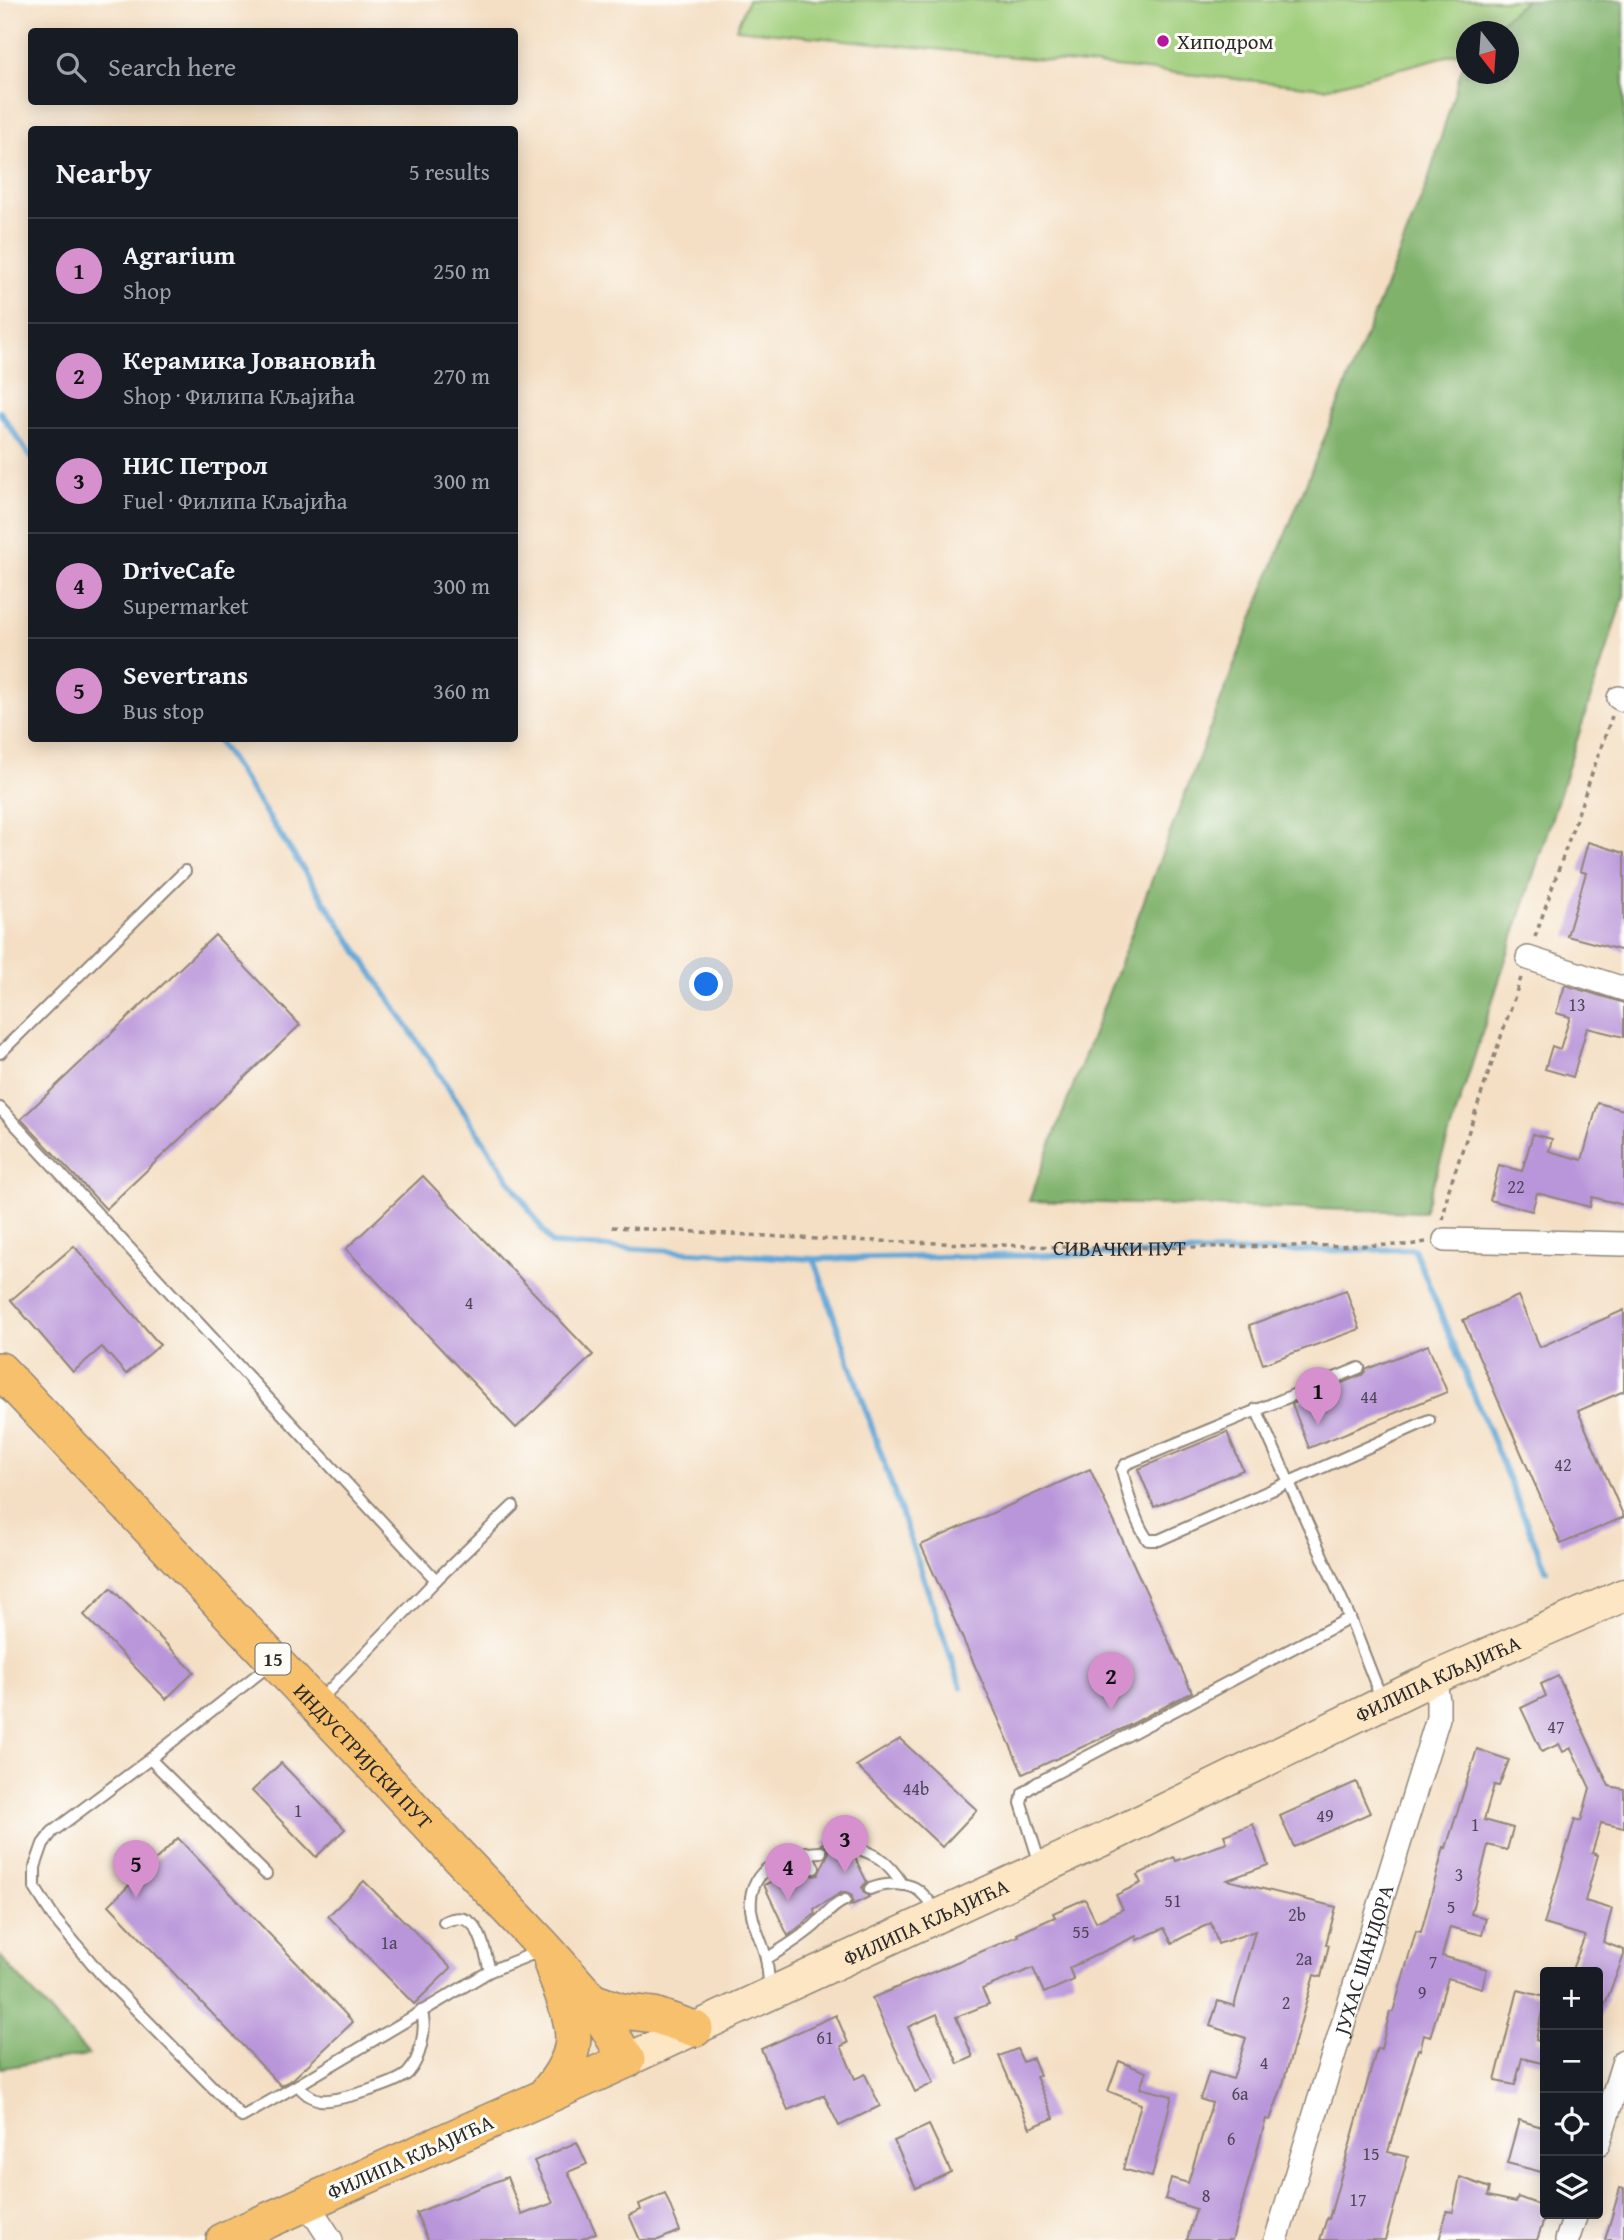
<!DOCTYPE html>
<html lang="en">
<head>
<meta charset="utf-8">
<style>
  :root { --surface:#171b24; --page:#242831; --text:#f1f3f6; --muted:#9ea1a6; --line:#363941; --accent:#d690ce }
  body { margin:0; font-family:"Gentium Book Plus",serif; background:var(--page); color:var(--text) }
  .controls { position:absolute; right:21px; bottom:21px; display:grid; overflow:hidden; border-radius:7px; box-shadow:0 4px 18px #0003 }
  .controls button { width:63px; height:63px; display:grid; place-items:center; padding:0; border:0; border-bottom:2px solid var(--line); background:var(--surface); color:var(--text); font:35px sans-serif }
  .compass { position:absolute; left:1456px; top:21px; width:63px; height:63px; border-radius:50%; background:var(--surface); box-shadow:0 4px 18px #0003; rotate:163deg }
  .you { position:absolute; left:707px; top:985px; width:24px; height:24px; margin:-18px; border:5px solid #fff; border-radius:50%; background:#1a73e8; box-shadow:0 0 0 10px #1a73e833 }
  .badge { display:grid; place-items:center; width:46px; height:46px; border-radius:50%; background:var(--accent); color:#111; font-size:23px; font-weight:700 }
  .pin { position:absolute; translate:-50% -58px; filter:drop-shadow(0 2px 4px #0008) }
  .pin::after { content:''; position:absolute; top:37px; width:24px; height:21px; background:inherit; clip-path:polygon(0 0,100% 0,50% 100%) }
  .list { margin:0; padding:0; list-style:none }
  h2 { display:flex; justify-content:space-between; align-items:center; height:91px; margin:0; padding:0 28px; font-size:30px }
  h2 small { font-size:23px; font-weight:400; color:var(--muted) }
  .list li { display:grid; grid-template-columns:46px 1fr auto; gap:21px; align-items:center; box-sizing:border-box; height:105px; padding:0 28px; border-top:2px solid var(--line) }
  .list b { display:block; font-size:26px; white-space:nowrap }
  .list p { margin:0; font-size:23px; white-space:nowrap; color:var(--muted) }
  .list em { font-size:23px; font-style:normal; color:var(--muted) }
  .icon { flex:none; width:38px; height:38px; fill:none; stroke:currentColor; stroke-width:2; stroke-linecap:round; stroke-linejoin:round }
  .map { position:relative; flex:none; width:1624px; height:2240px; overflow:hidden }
  .search { position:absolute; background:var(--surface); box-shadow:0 4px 18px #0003; left:28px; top:28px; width:490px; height:77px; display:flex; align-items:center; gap:18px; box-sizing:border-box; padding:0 24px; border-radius:7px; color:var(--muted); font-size:26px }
  .panel { position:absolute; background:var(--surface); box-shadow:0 4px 18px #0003; left:28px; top:126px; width:490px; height:616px; border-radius:7px }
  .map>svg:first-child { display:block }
  .green { fill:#a1cf7d; stroke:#667d54; stroke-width:2 }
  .forest { fill:#80b26c; stroke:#566e4c; stroke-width:2 }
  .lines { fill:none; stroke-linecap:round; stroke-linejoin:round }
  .stream { stroke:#61a6d6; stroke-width:6 }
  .building { fill:#b995da }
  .lane-casing { stroke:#908578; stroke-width:14 }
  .street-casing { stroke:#908578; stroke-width:26 }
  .secondary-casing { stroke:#908578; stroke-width:35 }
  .primary-casing { stroke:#908578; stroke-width:38 }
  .path { stroke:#908578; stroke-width:3.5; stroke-dasharray:5 5; stroke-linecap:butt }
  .lane { stroke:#fff; stroke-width:10 }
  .street { stroke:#fff; stroke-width:23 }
  .secondary { stroke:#fce6c4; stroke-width:32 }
  .primary { stroke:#f7c06c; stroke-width:35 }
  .poi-dot { fill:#b5179e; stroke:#fdfcf7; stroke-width:2.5 }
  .labels { text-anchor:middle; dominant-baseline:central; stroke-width:6; stroke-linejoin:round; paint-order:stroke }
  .number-label { font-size:18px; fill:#4e4657 }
  .shield { fill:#fdfcf7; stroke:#6a6a68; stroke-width:2 }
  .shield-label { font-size:19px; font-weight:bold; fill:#2b2b2b }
  .poi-label { font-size:21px; fill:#2b2b2b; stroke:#fdfcf7; text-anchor:start }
  .street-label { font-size:21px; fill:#2b2b2b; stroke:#fdfcf7 }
</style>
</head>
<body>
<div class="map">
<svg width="1624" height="2240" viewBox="0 0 1624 2240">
  <rect width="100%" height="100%" fill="#fdfcf7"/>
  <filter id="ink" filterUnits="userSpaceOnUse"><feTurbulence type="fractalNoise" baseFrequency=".0143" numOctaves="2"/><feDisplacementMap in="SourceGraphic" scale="14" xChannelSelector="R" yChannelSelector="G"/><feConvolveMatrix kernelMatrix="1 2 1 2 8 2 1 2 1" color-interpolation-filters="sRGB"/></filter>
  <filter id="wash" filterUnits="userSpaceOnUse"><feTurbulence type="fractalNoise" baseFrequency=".00686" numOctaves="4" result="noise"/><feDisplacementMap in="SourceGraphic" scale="28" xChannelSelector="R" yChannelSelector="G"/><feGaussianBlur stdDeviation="1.57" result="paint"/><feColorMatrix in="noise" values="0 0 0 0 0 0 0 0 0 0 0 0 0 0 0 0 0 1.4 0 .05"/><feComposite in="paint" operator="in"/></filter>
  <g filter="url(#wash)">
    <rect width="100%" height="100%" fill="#f4dfc4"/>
    <!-- green -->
    <path class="green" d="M748 0H1526L1490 31 1466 32V51L1325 88 736 29Z"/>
    <!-- forest -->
    <g class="forest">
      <path d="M1526 0H1624V595L1424 1212 1029 1201 1263 590 1427 184 1466 54V74H1508V32L1490 31Z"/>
      <path d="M0 1956 89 2055 0 2068Z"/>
    </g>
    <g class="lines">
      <!-- stream -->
      <g class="stream">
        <path d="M0 412 32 459"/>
        <path d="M216 738 552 1244 814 1259 1414 1249 1546 1570"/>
        <path d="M814 1259 961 1687"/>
      </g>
    </g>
    <g id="blocks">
      <!-- building -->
      <g class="building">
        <path d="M1588 842 1624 853V951L1567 936 1586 873 1580 871Z"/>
        <path d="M215 935 300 1025 106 1209 21 1119Z"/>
        <path d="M1565 985 1624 1003V1037L1587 1028 1573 1077 1545 1069 1552 1046 1560 1049 1570 1017 1556 1013Z"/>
        <path d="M1598 1103 1624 1110V1205L1592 1197 1590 1207 1537 1193 1532 1211 1490 1200 1499 1165 1522 1171 1533 1134 1552 1139 1549 1151 1582 1160Z"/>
        <path d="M423 1176 593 1355 516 1428 346 1249Z"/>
        <path d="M74 1246 160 1345 126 1374 102 1347 73 1372 11 1300Z"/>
        <path d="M1346 1290 1360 1329 1263 1364 1249 1325Z"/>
        <path d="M1518 1296 1540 1347 1624 1310V1391L1578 1411 1624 1517 1561 1544 1463 1320Z"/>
        <path d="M1428 1345 1447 1392 1309 1448 1292 1404 1362 1375 1367 1369Z"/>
        <path d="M1227 1432 1243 1470 1154 1507 1138 1469Z"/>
        <path d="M1090 1469 1192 1692 1126 1727 1023 1774 921 1545Z"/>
        <path d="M111 1588 194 1672 166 1699 84 1615Z"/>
        <path d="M1558 1676 1609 1786 1624 1789V1828L1601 1823 1592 1853 1598 1855 1585 1901 1612 1909 1603 1942 1624 1950V1955L1599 2020 1598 1972H1571L1585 1936 1544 1924 1575 1819 1581 1821 1590 1788 1571 1748 1563 1752 1559 1744 1542 1752 1521 1708 1546 1696 1541 1684Z"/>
        <path d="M900 1739 977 1810 942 1847 856 1766Z"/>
        <path d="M1477 1749 1509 1760 1499 1786 1494 1785 1484 1820 1513 1828 1507 1850 1488 1845 1471 1914 1486 1918 1482 1935 1450 1927 1442 1956 1487 1969 1482 1988 1448 1978 1430 2037 1424 2035 1420 2050 1418 2049 1388 2152 1408 2157 1385 2240H1320L1327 2218 1329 2219 1377 2048 1381 2049 1390 2012H1393L1416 1931 1421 1932 1444 1847 1446 1848Z"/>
        <path d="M281 1763 345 1829 316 1857 252 1791Z"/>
        <path d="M1356 1782 1370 1813 1294 1847 1280 1816Z"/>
        <path d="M1253 1824 1268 1865 1227 1880 1336 1907 1326 1944 1329 1945 1321 1977 1314 1975 1283 2084 1270 2120 1266 2119 1232 2240H1187L1196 2209 1165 2199 1171 2178 1188 2183 1212 2103 1200 2099 1209 2072 1233 2079 1246 2038 1210 2026 1218 2001 1234 2006 1255 1931 1218 1944 1211 1923 1172 1943 1164 1928 1137 1940 1136 1936 1069 1968 1074 1980 1044 1993 1033 1968 982 1989 989 2004 956 2017 973 2057 958 2064 937 2014 908 2027 934 2083 915 2092 872 1998 1018 1936 1017 1934 1055 1917 1053 1913 1085 1899 1096 1922 1123 1909 1116 1895 1141 1883 1137 1875 1174 1857 1176 1861 1227 1843 1224 1835Z"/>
        <path d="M843 1833 846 1839 842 1843V1848L846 1853 854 1856 867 1882 862 1887 863 1892 869 1897 850 1906 853 1901 852 1896 846 1892 841 1893 814 1909 815 1914 788 1936 764 1885 795 1871 798 1876 807 1871 813 1876 818 1875 829 1852 827 1847 821 1844Z"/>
        <path d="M178 1838 353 2022 292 2080 281 2086 109 1905Z"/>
        <path d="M364 1881 451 1968 414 2004 328 1916Z"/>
        <path d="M1518 1990 1545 1997 1536 2040 1545 2043V2064L1522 2058 1515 2085 1495 2081Z"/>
        <path d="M836 2015 848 2043 841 2046 855 2079 865 2074 880 2106 839 2126 824 2095 788 2110 761 2049Z"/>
        <path d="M1017 2049 1023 2062 1033 2058 1040 2075 1036 2077 1054 2118 1030 2128 999 2056Z"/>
        <path d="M1119 2061 1146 2072 1140 2088 1172 2096 1152 2177 1123 2169 1141 2104 1108 2091Z"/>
        <path d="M1519 2120 1545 2128V2173L1507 2163Z"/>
        <path d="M929 2125 951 2172 916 2188 894 2141Z"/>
        <path d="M577 2142 587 2164 568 2172 596 2233 580 2240H428L416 2213 507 2177 522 2215 553 2203 534 2161Z"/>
        <path d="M1460 2177 1490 2188 1488 2196 1516 2202 1518 2197 1545 2207V2217L1537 2240H1439L1447 2211 1453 2212Z"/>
        <path d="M1620 2188 1624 2189V2240H1605Z"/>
        <path d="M665 2193 680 2231 658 2240H640L629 2215 641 2210 639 2204Z"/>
      </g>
    </g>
  </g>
  <g filter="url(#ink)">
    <use href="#blocks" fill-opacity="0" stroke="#908578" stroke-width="2"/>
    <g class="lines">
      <defs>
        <g id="lane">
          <path d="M0 1053 185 871"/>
          <path d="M0 1108 436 1580"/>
          <path d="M1359 1368 1126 1464 1122 1470C1128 1493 1134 1521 1148 1540H1159L1429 1420"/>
          <path d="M1256 1409 1350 1618 1382 1700"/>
          <path d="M272 1663 150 1759 52 1832 43 1844 35 1867V1888L54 1918 100 1973 242 2117 298 2085"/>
          <path d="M318 1702 436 1580 513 1506"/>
          <path d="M150 1759 266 1874"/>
          <path d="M849 1846C877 1854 887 1860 903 1885"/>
          <path d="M806 1852 814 1868"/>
          <path d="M1040 1864 1021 1803 1023 1793 1037 1783 1350 1618"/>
          <path d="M870 1889C882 1884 903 1882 915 1888 924 1893 932 1905 939 1913"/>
          <path d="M444 1922C479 1906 483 1946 490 1971"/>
          <path d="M766 1959C782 1949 799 1939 814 1926 824 1917 831 1906 845 1900"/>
          <path d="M770 1989C768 1976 768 1963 764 1951 760 1937 753 1925 751 1909 747 1868 786 1853 821 1852"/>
          <path d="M421 2011C428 2026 420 2060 408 2073 397 2084 336 2102 320 2100 311 2098 303 2092 298 2085L490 1971 540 1951"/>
        </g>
        <g id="street">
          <path d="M1619 698 1624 700"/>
          <path d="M1528 958 1624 989"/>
          <path d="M1445 1240 1624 1244"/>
          <path d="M1598 2144 1624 2061"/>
          <path d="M307 2203 331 2240"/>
          <path id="s2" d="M1276 2240 1438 1718V1700L1434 1678"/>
          <path d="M1567 2240 1576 2214"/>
        </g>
        <g id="secondary">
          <path id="s3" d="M627 2060 1119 1832 1434 1678 1624 1595"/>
        </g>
        <g id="primary">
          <path id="s4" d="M0 1370 546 1949 592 2001 627 2060 224 2240"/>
          <path d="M592 2001 621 2011 654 2015 695 2029"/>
          <path d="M544 2096C590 2044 572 2024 552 1965"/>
        </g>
      </defs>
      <!-- lane casing -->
      <use href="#lane" class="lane-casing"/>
      <!-- street casing -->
      <use href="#street" class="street-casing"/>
      <!-- secondary casing -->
      <use href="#secondary" class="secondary-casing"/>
      <!-- primary casing -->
      <use href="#primary" class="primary-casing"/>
      <!-- path -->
      <g class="path">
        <path d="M1535 937 1612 716"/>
        <path d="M1443 1220 1448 1192 1521 978"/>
        <path id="s1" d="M612 1227 817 1239 1090 1248 1409 1245 1426 1242"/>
      </g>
      <!-- lane -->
      <use href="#lane" class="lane"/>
      <!-- street -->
      <use href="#street" class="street"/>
      <!-- secondary -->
      <use href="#secondary" class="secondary"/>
      <!-- primary -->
      <use href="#primary" class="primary"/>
    </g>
  </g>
  <!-- markers -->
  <circle class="poi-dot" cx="1163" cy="41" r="7"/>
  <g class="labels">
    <!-- number labels -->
    <g class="number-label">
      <text x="1577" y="1004">13</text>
      <text x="1516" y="1186">22</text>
      <text x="469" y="1302">4</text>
      <text x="1369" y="1396">44</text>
      <text x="1563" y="1464">42</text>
      <text x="1556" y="1726">47</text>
      <text x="916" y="1788">44b</text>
      <text x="298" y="1810">1</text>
      <text x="1325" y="1815">49</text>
      <text x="1475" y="1824">1</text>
      <text x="1459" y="1874">3</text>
      <text x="1173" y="1900">51</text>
      <text x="1451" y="1906">5</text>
      <text x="1297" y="1914">2b</text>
      <text x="1081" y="1931">55</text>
      <text x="389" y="1942">1a</text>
      <text x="1304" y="1958">2a</text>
      <text x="1433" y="1961">7</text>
      <text x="1422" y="1992">9</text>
      <text x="1286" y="2002">2</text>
      <text x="825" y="2037">61</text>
      <text x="1264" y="2062">4</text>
      <text x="1240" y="2093">6a</text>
      <text x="1231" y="2138">6</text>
      <text x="1371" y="2153">15</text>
      <text x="1206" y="2195">8</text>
      <text x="1358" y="2199">17</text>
    </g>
    <!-- shield labels -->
    <rect class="shield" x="255.5" y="1643.5" width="35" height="31" rx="5"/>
    <g class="shield-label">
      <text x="273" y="1659">15</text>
    </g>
    <!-- poi labels -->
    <g class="poi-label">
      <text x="1177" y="41">Хиподром</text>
    </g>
    <!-- street labels -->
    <g class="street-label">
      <text stroke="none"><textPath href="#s1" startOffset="508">СИВАЧКИ ПУТ</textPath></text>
      <text stroke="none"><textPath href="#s3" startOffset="896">ФИЛИПА КЉАЈИЋА</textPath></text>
      <text stroke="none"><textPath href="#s4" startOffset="530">ИНДУСТРИЈСКИ ПУТ</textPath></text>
      <text stroke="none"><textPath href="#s3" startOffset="329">ФИЛИПА КЉАЈИЋА</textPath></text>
      <text stroke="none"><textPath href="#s2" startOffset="294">ЈУХАС ШАНДОРА</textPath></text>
      <text transform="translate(410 2157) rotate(-24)">ФИЛИПА КЉАЈИЋА</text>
    </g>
  </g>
</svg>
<div class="controls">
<button>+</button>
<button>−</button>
<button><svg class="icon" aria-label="locate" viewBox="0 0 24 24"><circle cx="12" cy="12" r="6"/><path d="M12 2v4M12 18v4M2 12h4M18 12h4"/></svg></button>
<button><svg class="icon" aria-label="layers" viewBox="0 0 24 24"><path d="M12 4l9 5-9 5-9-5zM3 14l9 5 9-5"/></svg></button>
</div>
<svg class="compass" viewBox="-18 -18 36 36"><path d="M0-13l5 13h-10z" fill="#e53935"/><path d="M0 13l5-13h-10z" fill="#9ea1a6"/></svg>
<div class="you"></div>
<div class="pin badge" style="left:1318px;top:1425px">1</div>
<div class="pin badge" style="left:1111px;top:1710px">2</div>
<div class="pin badge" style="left:845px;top:1873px">3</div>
<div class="pin badge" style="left:788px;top:1901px">4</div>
<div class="pin badge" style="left:136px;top:1898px">5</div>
<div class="search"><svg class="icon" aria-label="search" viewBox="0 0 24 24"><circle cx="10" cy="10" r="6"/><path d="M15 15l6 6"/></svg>Search here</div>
<section class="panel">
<h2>Nearby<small>5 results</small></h2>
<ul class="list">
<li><span class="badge">1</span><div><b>Agrarium</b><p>Shop</p></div><em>250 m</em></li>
<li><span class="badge">2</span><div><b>Керамика Јовановић</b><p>Shop · Филипа Кљајића</p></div><em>270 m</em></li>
<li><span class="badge">3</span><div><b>НИС Петрол</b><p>Fuel · Филипа Кљајића</p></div><em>300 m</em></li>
<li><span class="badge">4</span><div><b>DriveCafe</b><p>Supermarket</p></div><em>300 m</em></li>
<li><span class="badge">5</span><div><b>Severtrans</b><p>Bus stop</p></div><em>360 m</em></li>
</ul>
</section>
</div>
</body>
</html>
